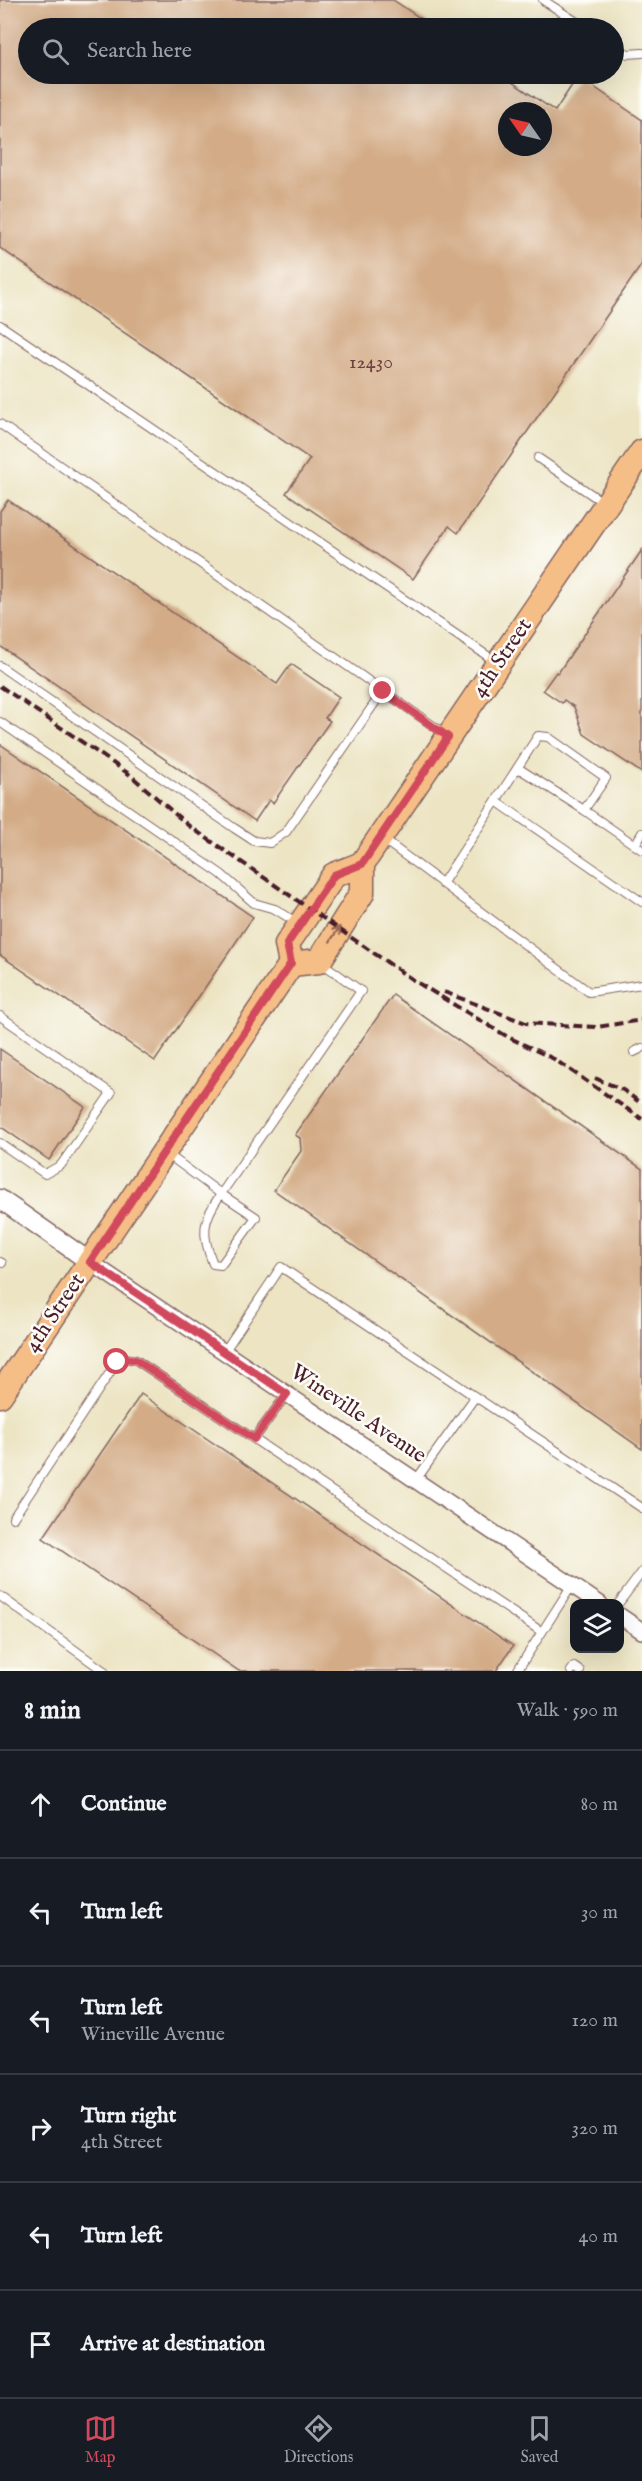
<!DOCTYPE html>
<html lang="en">
<head>
<meta charset="utf-8">
<style>
  :root { --surface:#171b24; --page:#242831; --text:#f1f3f6; --muted:#9ea1a6; --line:#363941; --accent:#d1495b }
  body { margin:0; font-family:"IM FELL English",serif; background:var(--page); color:var(--text) }
  .controls { position:absolute; right:18px; bottom:18px; display:grid; overflow:hidden; border-radius:12px; box-shadow:0 6px 24px #0002 }
  .controls button { width:54px; height:54px; display:grid; place-items:center; padding:0; border:0; border-bottom:2px solid var(--line); background:var(--surface); color:var(--text); font:30px sans-serif }
  .compass { position:absolute; left:498px; top:102px; width:54px; height:54px; border-radius:50%; background:var(--surface); box-shadow:0 6px 24px #0002; rotate:304deg }
  .stop { position:absolute; width:18px; height:18px; margin:-14px; border:4px solid #d1495b; border-radius:50%; background:#fff }
  .stop.end { background:#d1495b; border-color:#fff; box-shadow:0 2px 6px #0008 }
  .list { margin:0; padding:0; list-style:none }
  h2 { display:flex; justify-content:space-between; align-items:center; height:78px; margin:0; padding:0 24px; font-size:26px }
  h2 small { font-size:20px; font-weight:400; color:var(--muted) }
  .list li { display:grid; grid-template-columns:39px 1fr auto; gap:18px; align-items:center; box-sizing:border-box; height:108px; padding:0 24px; border-top:2px solid var(--line) }
  .list b { display:block; font-size:22px; white-space:nowrap }
  .list p { margin:0; font-size:20px; white-space:nowrap; color:var(--muted) }
  .list em { font-size:20px; font-style:normal; color:var(--muted) }
  .icon { flex:none; width:33px; height:33px; fill:none; stroke:currentColor; stroke-width:2; stroke-linecap:round; stroke-linejoin:round }
  .map { position:relative; flex:none; width:642px; height:1671px; overflow:hidden }
  .search { position:absolute; background:var(--surface); box-shadow:0 6px 24px #0002; left:18px; right:18px; top:18px; height:66px; display:flex; align-items:center; gap:15px; box-sizing:border-box; padding:0 21px; border-radius:33px; color:var(--muted); font-size:22px }
  .sheet { height:726px; background:var(--surface) }
  nav { display:flex; justify-content:space-around; align-items:center; box-sizing:border-box; height:84px; border-top:2px solid var(--line); background:var(--surface); font-size:16px; color:var(--muted) }
  nav a { display:grid; justify-items:center; gap:3px }
  nav .on { color:var(--accent) }
  .map>svg:first-child { display:block }
  .building { fill:#d3ab86; fill-rule:evenodd }
  .lines { fill:none; stroke-linecap:round; stroke-linejoin:round }
  .service-casing { stroke:#836460; stroke-width:10 }
  .minor-casing { stroke:#836460; stroke-width:18 }
  .tertiary-casing { stroke:#836460; stroke-width:21 }
  .primary-casing { stroke:#836460; stroke-width:27 }
  .service { stroke:#fff; stroke-width:8 }
  .minor { stroke:#fff; stroke-width:15 }
  .tertiary { stroke:#fff; stroke-width:18 }
  .primary { stroke:#f6be87; stroke-width:24 }
  .rail { stroke:#4a1f2b; stroke-width:4; stroke-dasharray:9 4.5; stroke-linecap:butt }
  .oneway { stroke:#976754 }
  .route { stroke:#d1495b; stroke-width:8 }
  .labels { text-anchor:middle; dominant-baseline:central; stroke-width:5; stroke-linejoin:round; paint-order:stroke }
  .number-label { font-size:20px; fill:#6c4242 }
  .street-label { font-size:22px; fill:#4a1f2b; stroke:#fdfcf7 }
</style>
</head>
<body>
<div class="map">
<svg width="642" height="1671" viewBox="0 0 642 1671">
  <rect width="100%" height="100%" fill="#fdfcf7"/>
  <filter id="ink" filterUnits="userSpaceOnUse"><feTurbulence type="fractalNoise" baseFrequency=".0167" numOctaves="2"/><feDisplacementMap in="SourceGraphic" scale="12" xChannelSelector="R" yChannelSelector="G"/><feConvolveMatrix kernelMatrix="1 2 1 2 8 2 1 2 1" color-interpolation-filters="sRGB"/></filter>
  <filter id="wash" filterUnits="userSpaceOnUse"><feTurbulence type="fractalNoise" baseFrequency=".008" numOctaves="4" result="noise"/><feDisplacementMap in="SourceGraphic" scale="24" xChannelSelector="R" yChannelSelector="G"/><feGaussianBlur stdDeviation="1.35" result="paint"/><feColorMatrix in="noise" values="0 0 0 0 0 0 0 0 0 0 0 0 0 0 0 0 0 1.4 0 .05"/><feComposite in="paint" operator="in"/></filter>
  <g filter="url(#wash)">
    <rect width="100%" height="100%" fill="#ece4c3"/>
    <g id="blocks">
      <!-- building -->
      <g class="building">
        <path d="M0 0H393L435 28H28V74H500L555 111 578 76 642 120V264L458 533 449 526 413 579 286 493 310 459 0 248ZM507 111H543V147H507Z"/>
        <path d="M8 500 277 684 291 664 339 697 325 718 330 721 273 803 269 800 255 821 0 646V511Z"/>
        <path d="M642 550V773L584 734 574 707 564 700 562 703 543 690 556 672 558 673Z"/>
        <path d="M0 744 253 917 155 1061 0 955Z"/>
        <path d="M393 995 642 1169V1449L274 1190 301 1151 300 1138 295 1135Z"/>
        <path d="M0 1049 85 1107 49 1160 0 1126Z"/>
        <path d="M141 1394 513 1646 496 1671H239L43 1538Z"/>
      </g>
    </g>
  </g>
  <g filter="url(#ink)">
    <use href="#blocks" fill-opacity="0" stroke="#836460" stroke-width="1.5"/>
    <g class="lines">
      <defs>
        <g id="service">
          <path d="M543 0 586 28"/>
          <path d="M614 46 628 54 642 53"/>
          <path d="M0 325 495 661"/>
          <path d="M0 424 445 734"/>
          <path d="M538 458 604 503"/>
          <path d="M0 666 234 828 254 841 270 843 286 832 383 691"/>
          <path d="M0 722 221 874 254 903 275 909 299 924"/>
          <path d="M518 768 584 810"/>
          <path d="M496 801 642 902"/>
          <path d="M384 840 589 992 642 984"/>
          <path d="M635 845 642 833"/>
          <path d="M442 884 538 736 548 737 606 778 584 810 642 850"/>
          <path d="M0 1016 111 1093 61 1165 45 1174 0 1143"/>
          <path d="M634 1052 642 1048"/>
          <path d="M166 1153 221 1194 361 991 322 963"/>
          <path d="M221 1194 256 1217 221 1265 213 1264C201 1234 202 1220 221 1194Z"/>
          <path d="M0 1262 2 1263"/>
          <path d="M224 1352 281 1267 642 1508"/>
          <path d="M254 1439 287 1394"/>
          <path d="M416 1480 475 1397"/>
          <path d="M13 1518 117 1362 125 1358 136 1360 542 1632"/>
          <path d="M0 1596 104 1671"/>
          <path d="M618 1604 642 1572"/>
          <path d="M517 1671 572 1585"/>
          <path d="M571 1671 574 1667 580 1671"/>
        </g>
        <g id="minor">
          <path d="M90 1262 600 1604"/>
          <path d="M620 1616 642 1631"/>
        </g>
        <path id="tertiary" d="M0 1199 90 1262"/>
        <g id="primary">
          <path d="M291 964 319 961 362 893V864L642 452"/>
          <path d="M0 1395 291 964 287 944 334 875 362 864"/>
        </g>
      </defs>
      <!-- service casing -->
      <use href="#service" class="service-casing"/>
      <!-- minor casing -->
      <use href="#minor" class="minor-casing"/>
      <!-- tertiary casing -->
      <use href="#tertiary" class="tertiary-casing"/>
      <!-- primary casing -->
      <use href="#primary" class="primary-casing"/>
      <!-- service -->
      <use href="#service" class="service"/>
      <!-- minor -->
      <use href="#minor" class="minor"/>
      <!-- tertiary -->
      <use href="#tertiary" class="tertiary"/>
      <!-- primary -->
      <use href="#primary" class="primary"/>
      <!-- rail -->
      <g class="rail">
        <path d="M0 686 129 774 189 826 413 980 508 1037 554 1059 642 1119"/>
        <path d="M444 992 526 1023 597 1027 642 1020"/>
        <path d="M595 1078 623 1090 642 1104"/>
      </g>
    </g>
    <!-- one-way arrows -->
    <defs><path id="oneway-shaft" d="M-6 0H5M1.5-3L5.5 0L1.5 3" fill="none" stroke-width="1.6" stroke-linecap="round" stroke-linejoin="round" transform="scale(1.5)"/></defs>
    <use class="oneway" href="#oneway-shaft" transform="translate(335 934) rotate(-57)"/>
  </g>
  <g class="lines" filter="url(#ink)">
    <!-- route -->
    <path class="route" d="M117 1362 125 1358 136 1360 254 1439 287 1394 90 1262 291 963 287 944 334 875 362 864 448 737 383 691"/>
  </g>
  <g class="labels">
    <!-- number labels -->
    <g class="number-label">
      <text x="371" y="362">12430</text>
    </g>
    <!-- street labels -->
    <g class="street-label">
      <text transform="translate(502 658) rotate(-56)">4th Street</text>
      <text transform="translate(55 1313) rotate(-56)">4th Street</text>
      <text transform="translate(358 1414) rotate(34)">Wineville Avenue</text>
    </g>
  </g>
</svg>
<div class="controls">
<button><svg class="icon" aria-label="layers" viewBox="0 0 24 24"><path d="M12 4l9 5-9 5-9-5zM3 14l9 5 9-5"/></svg></button>
</div>
<svg class="compass" viewBox="-18 -18 36 36"><path d="M0-13l5 13h-10z" fill="#e53935"/><path d="M0 13l5-13h-10z" fill="#9ea1a6"/></svg>
<div class="stop" style="left:117px;top:1362px"></div>
<div class="stop end" style="left:383px;top:691px"></div>
<div class="search"><svg class="icon" aria-label="search" viewBox="0 0 24 24"><circle cx="10" cy="10" r="6"/><path d="M15 15l6 6"/></svg>Search here</div>
</div>
<section class="sheet">
<h2>8 min<small>Walk · 590 m</small></h2>
<ul class="list">
<li><svg class="icon" aria-label="ahead" viewBox="0 0 24 24"><path d="M12 20V5M6 11l6-6 6 6"/></svg><div><b>Continue</b></div><em>80 m</em></li>
<li><svg class="icon" aria-label="left" viewBox="0 0 24 24"><path d="M17 20v-9H6M10 6l-5 5 5 5"/></svg><div><b>Turn left</b></div><em>30 m</em></li>
<li><svg class="icon" aria-label="left" viewBox="0 0 24 24"><path d="M17 20v-9H6M10 6l-5 5 5 5"/></svg><div><b>Turn left</b><p>Wineville Avenue</p></div><em>120 m</em></li>
<li><svg class="icon" aria-label="right" viewBox="0 0 24 24"><path d="M7 20v-9h11M14 6l5 5-5 5"/></svg><div><b>Turn right</b><p>4th Street</p></div><em>320 m</em></li>
<li><svg class="icon" aria-label="left" viewBox="0 0 24 24"><path d="M17 20v-9H6M10 6l-5 5 5 5"/></svg><div><b>Turn left</b></div><em>40 m</em></li>
<li><svg class="icon" aria-label="arrive" viewBox="0 0 24 24"><path d="M6 21V4h12l-3 4 3 4H6"/></svg><div><b>Arrive at destination</b></div></li>
</ul>
</section>
<nav>
<a class="on"><svg class="icon" aria-label="map" viewBox="0 0 24 24"><path d="M3 6l6-2 6 2 6-2v14l-6 2-6-2-6 2zM9 4v14M15 6v14"/></svg>Map</a>
<a><svg class="icon" aria-label="directions" viewBox="0 0 24 24"><path d="M12 3l9 9-9 9-9-9zM9 14v-3h6M13 9l2 2-2 2"/></svg>Directions</a>
<a><svg class="icon" aria-label="saved" viewBox="0 0 24 24"><path d="M7 4h10v16l-5-4-5 4z"/></svg>Saved</a>
</nav>
</body>
</html>
